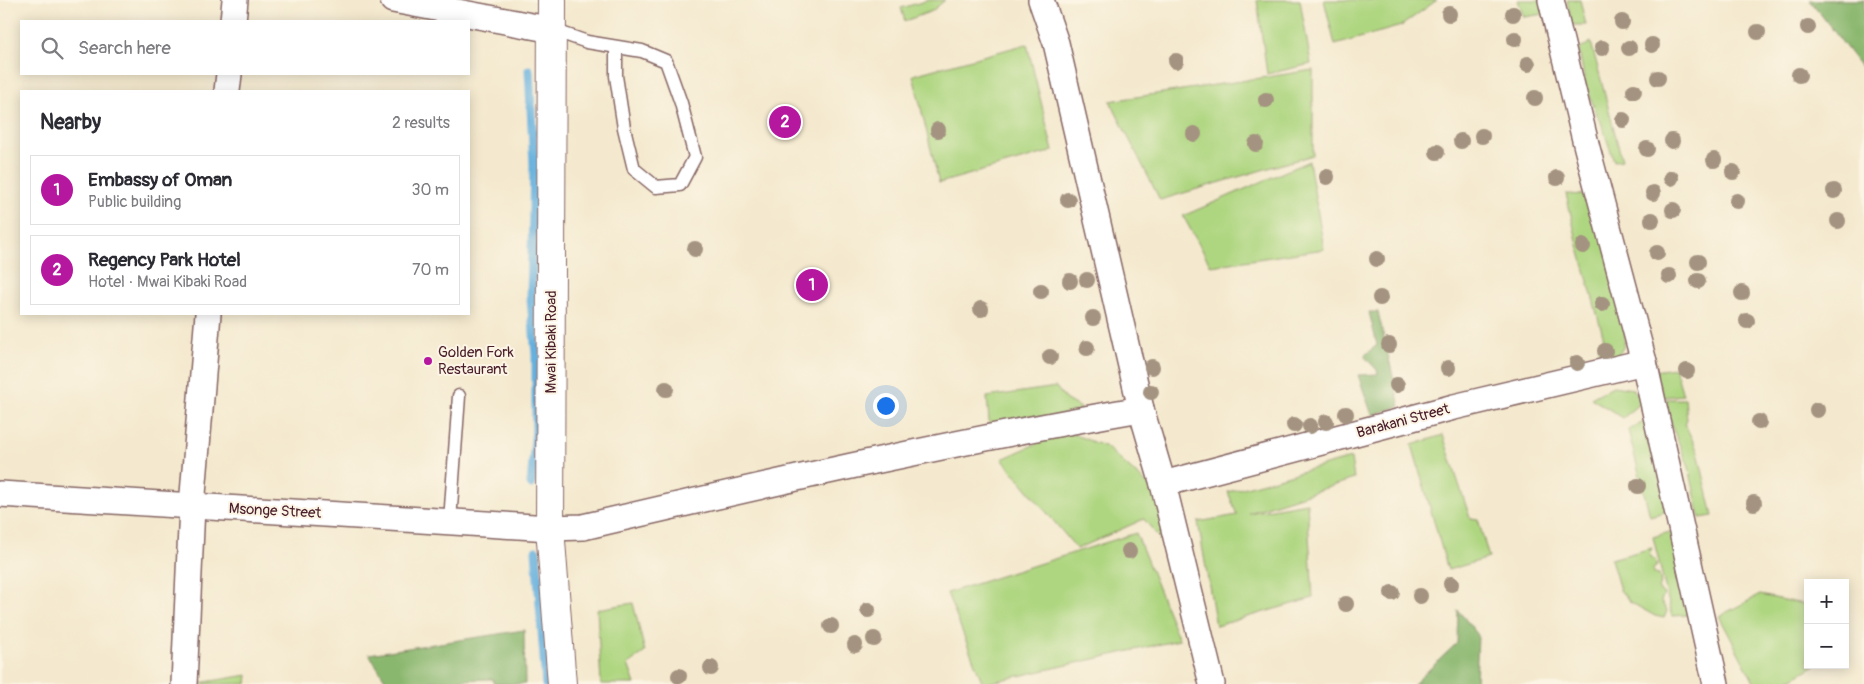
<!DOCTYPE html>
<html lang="en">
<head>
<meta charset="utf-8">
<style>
  :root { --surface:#fff; --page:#f2f2f3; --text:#2b2b33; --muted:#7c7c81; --line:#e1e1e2; --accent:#b5179e }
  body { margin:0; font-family:Pangolin,sans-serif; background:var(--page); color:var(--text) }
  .controls { position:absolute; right:15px; bottom:15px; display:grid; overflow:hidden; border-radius:0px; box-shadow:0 2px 12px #0003 }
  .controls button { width:45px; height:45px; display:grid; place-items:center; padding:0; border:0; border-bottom:1px solid var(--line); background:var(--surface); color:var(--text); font:25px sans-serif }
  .you { position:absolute; left:885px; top:405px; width:18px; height:18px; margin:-12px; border:4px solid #fff; border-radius:50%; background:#1a73e8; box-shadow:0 0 0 8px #1a73e833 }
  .badge { display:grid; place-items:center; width:32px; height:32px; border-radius:50%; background:var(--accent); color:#fff; font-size:16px; font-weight:700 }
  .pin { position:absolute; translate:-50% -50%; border:2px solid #fff; box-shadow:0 1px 5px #0006 }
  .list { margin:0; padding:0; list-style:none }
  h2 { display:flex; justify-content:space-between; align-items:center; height:65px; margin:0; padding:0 20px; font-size:21px }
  h2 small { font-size:16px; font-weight:400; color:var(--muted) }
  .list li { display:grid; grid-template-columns:32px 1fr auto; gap:15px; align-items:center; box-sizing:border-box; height:70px; margin:0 10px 10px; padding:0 10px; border:1px solid var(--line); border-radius:0px }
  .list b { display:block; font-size:19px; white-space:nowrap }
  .list p { margin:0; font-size:16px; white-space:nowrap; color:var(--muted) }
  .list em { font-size:16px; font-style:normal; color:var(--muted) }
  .icon { flex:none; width:28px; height:28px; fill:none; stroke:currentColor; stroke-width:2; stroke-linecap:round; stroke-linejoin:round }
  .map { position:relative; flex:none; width:1864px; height:684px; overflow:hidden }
  .search { position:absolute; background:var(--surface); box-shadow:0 2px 12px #0003; left:20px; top:20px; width:450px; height:55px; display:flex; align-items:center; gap:12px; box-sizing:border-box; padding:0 18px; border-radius:0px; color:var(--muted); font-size:19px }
  .panel { position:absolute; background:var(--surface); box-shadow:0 2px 12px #0003; left:20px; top:90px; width:450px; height:225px; border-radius:0px }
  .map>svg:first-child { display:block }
  .green { fill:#aed680; stroke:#7c7a56 }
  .forest { fill:#8ab76e; stroke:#6a6b4c }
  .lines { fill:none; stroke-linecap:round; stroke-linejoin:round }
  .stream { stroke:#65b0de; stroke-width:9 }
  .lane-casing { stroke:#866664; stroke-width:15 }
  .street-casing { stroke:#866664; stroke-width:28 }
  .primary-casing { stroke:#866664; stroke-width:30 }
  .lane { stroke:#fff; stroke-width:12 }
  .street { stroke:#fff; stroke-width:25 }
  .primary { stroke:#fff; stroke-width:28 }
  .tree { fill:#a49380 }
  .poi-dot { fill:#b5179e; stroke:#fcf5e5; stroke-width:2 }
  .labels { text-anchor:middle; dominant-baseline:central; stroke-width:4; stroke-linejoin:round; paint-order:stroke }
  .street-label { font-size:15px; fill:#4a1f2b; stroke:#fcf5e5 }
  .poi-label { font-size:15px; fill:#4a1f2b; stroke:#fcf5e5; text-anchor:start }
</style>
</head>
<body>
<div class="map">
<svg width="1864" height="684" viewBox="0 0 1864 684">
  <rect width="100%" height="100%" fill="#fcf5e5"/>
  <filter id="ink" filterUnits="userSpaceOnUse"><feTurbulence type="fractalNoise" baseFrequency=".02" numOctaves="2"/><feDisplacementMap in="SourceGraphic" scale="10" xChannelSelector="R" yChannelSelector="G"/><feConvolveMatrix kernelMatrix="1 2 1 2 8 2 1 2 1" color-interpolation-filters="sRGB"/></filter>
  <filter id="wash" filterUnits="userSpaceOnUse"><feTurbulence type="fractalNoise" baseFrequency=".0096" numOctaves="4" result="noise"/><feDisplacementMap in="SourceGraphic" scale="20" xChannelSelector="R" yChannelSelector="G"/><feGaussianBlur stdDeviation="1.12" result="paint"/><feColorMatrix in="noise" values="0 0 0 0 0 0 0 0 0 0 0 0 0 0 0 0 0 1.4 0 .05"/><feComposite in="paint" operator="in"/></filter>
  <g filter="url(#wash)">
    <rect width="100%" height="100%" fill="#f4e9ce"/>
    <!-- green -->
    <g class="green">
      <path d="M929 0H945L932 11 905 21 901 8Z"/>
      <path d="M1257 0H1300L1311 64 1267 74Z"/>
      <path d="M1324 0H1437L1401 26 1335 45Z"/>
      <path d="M1518 0H1545L1544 14 1524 17Z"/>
      <path d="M1567 0H1580L1586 25H1572Z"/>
      <path d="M1591 42 1622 160 1614 161 1601 122 1597 115 1585 83 1579 50Z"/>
      <path d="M1027 44 1053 151 939 183 913 75Z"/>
      <path d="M1313 70V155L1160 200 1110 101Z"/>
      <path d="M1309 161 1324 249 1211 266 1183 216Z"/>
      <path d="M1566 194 1585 195V202L1595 205 1628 298 1624 346 1613 364 1598 361 1599 348 1604 339 1578 245Z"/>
      <path d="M1675 368 1683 395 1664 397 1654 371Z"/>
      <path d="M1613 386 1633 389 1642 401 1623 418 1591 398Z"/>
      <path d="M1056 387 1065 399 1082 409 990 433 987 397Z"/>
      <path d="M1666 399H1685L1687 419 1685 424 1698 452 1713 516 1700 518 1689 467 1672 427Z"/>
      <path d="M1648 420 1668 511 1650 516 1628 430Z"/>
      <path d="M1065 431 1106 447 1154 490 1173 555 1144 519 1077 549 1002 459Z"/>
      <path d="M1443 435 1470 518 1478 519 1489 558 1448 570 1412 445Z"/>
      <path d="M1351 458 1354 479 1248 513 1307 503 1313 598 1216 626 1198 522 1237 515 1228 492Z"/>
      <path d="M1673 531 1688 615 1672 616 1653 537Z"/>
      <path d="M1136 533 1179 640 983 684 947 593Z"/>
      <path d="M1652 548 1649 554 1651 558 1655 559 1657 566 1653 569V574L1659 575 1661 582 1658 589 1664 594 1661 601 1667 611 1664 618 1655 616 1630 602 1620 590 1611 559Z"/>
      <path d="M1760 595 1808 605V665H1816L1782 684H1755L1719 616Z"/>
      <path d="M633 603 645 652 628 664 635 684H601L597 609Z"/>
      <path d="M248 675 247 684H193Z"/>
    </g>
    <!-- forest -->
    <g class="forest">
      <path d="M1810 0H1834L1836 2 1835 0H1864V71Z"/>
      <path d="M1369 312H1378L1400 406 1372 415 1358 375 1378 374 1377 370 1364 356 1377 345Z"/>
      <path d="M1458 610 1478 635 1476 684H1414L1457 643Z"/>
      <path d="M524 630 525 684H494L493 679 430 681V684H388L369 654Z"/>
    </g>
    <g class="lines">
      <!-- stream -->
      <g class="stream">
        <path d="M529 70 534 165 531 299 536 355V429L531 484"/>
        <path d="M536 551 546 684"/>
      </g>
    </g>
  </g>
  <g filter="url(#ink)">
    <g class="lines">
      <defs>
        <g id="lane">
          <path d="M553 30 587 42 642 51 666 61 681 103 695 157 680 185 656 187 634 169 624 128 616 76V47"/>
          <path d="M450 521 459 396"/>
        </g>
        <g id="street">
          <path d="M393 0 553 30"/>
          <path d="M1041 0 1056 43 1141 409 1163 484 1212 684"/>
          <path d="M1551 0 1587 148 1644 362 1716 684"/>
          <path d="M233 21 235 0"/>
          <path d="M227 91 229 74"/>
          <path d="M1163 484 1454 407 1644 362"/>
          <path d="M0 494 550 528 583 527C768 484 954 441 1141 409"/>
          <path d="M184 684 192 506 208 314"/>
        </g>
        <path id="primary" d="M552 0 550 528 562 684"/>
      </defs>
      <!-- lane casing -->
      <use href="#lane" class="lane-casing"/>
      <!-- street casing -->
      <use href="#street" class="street-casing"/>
      <!-- primary casing -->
      <use href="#primary" class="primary-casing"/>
      <!-- lane -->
      <use href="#lane" class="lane"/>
      <!-- street -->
      <use href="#street" class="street"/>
      <!-- primary -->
      <use href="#primary" class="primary"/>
    </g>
    <!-- trees -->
    <g class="tree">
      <circle cx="1449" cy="14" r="8"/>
      <circle cx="1513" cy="14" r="8"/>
      <circle cx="1622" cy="22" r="8"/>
      <circle cx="1808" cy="27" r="8"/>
      <circle cx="1758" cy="32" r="8"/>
      <circle cx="1515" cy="39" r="8"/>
      <circle cx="1652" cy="45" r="8"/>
      <circle cx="1602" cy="48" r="8"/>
      <circle cx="1629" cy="48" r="8"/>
      <circle cx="1176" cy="61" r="8"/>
      <circle cx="1528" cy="64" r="8"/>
      <circle cx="1799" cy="75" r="8"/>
      <circle cx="1658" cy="78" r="8"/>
      <circle cx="1634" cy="91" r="8"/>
      <circle cx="1535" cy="98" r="8"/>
      <circle cx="1266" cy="100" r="8"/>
      <circle cx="1623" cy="120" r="8"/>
      <circle cx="938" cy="130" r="8"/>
      <circle cx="1194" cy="134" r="8"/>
      <circle cx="1482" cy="136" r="8"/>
      <circle cx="1461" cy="141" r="8"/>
      <circle cx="1672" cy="141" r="8"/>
      <circle cx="1256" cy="144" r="8"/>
      <circle cx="1647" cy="149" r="8"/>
      <circle cx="1437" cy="152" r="8"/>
      <circle cx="1714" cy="160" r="8"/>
      <circle cx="1733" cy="172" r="8"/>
      <circle cx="1327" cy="177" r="8"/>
      <circle cx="1557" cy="178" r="8"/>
      <circle cx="1671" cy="178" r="8"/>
      <circle cx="1834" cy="191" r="8"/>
      <circle cx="1653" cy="193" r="8"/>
      <circle cx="1068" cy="200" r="8"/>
      <circle cx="1737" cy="201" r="8"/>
      <circle cx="1673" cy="210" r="8"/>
      <circle cx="1652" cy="220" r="8"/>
      <circle cx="1838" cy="221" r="8"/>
      <circle cx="1583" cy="246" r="8"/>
      <circle cx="695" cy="249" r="8"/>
      <circle cx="1657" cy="253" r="8"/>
      <circle cx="1377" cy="259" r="8"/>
      <circle cx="1698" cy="262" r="8"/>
      <circle cx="1669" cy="276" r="8"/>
      <circle cx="1087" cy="280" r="8"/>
      <circle cx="1070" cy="281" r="8"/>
      <circle cx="1698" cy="281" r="8"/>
      <circle cx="1041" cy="291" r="8"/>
      <circle cx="1742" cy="293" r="8"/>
      <circle cx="1380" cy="298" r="8"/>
      <circle cx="1602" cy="304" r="8"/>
      <circle cx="981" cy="309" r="8"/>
      <circle cx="1093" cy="318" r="8"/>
      <circle cx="1747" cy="321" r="8"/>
      <circle cx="1389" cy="345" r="8"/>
      <circle cx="1087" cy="348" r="8"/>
      <circle cx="1605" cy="351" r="8"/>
      <circle cx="1050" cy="357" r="8"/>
      <circle cx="1577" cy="363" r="8"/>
      <circle cx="1152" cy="367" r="8"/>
      <circle cx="1448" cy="368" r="8"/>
      <circle cx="1687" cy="371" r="8"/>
      <circle cx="1397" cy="385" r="8"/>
      <circle cx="666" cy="389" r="8"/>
      <circle cx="1151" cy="392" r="8"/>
      <circle cx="1817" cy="410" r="8"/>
      <circle cx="1346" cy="414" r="8"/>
      <circle cx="1326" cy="422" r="8"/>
      <circle cx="1759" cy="422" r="8"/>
      <circle cx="1294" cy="425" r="8"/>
      <circle cx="1310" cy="426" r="8"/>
      <circle cx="1638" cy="486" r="8"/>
      <circle cx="1754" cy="503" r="8"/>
      <circle cx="1129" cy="551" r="8"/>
      <circle cx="1451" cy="584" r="8"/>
      <circle cx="1392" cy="593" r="8"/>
      <circle cx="1420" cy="596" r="8"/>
      <circle cx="1346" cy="604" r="8"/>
      <circle cx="868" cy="610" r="8"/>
      <circle cx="831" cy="626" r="8"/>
      <circle cx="874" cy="639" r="8"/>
      <circle cx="855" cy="645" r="8"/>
      <circle cx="711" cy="668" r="8"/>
      <circle cx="679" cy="676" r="8"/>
    </g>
  </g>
  <!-- markers -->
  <circle class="poi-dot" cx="428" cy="361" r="5"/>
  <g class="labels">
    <!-- street labels -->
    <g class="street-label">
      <text transform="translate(551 342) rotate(-90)">Mwai Kibaki Road</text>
      <text transform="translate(1403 421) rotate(-15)">Barakani Street</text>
      <text transform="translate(275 511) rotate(3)">Msonge Street</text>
    </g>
    <!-- poi labels -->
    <g class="poi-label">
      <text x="438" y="352">Golden Fork<tspan x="438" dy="17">Restaurant</tspan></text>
    </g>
  </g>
</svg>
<div class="controls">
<button>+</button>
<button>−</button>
</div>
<div class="you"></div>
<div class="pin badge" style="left:812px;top:285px">1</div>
<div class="pin badge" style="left:785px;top:122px">2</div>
<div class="search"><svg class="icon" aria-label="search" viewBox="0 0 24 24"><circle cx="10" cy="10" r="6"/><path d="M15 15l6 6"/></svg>Search here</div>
<section class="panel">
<h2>Nearby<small>2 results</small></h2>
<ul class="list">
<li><span class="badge">1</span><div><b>Embassy of Oman</b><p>Public building</p></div><em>30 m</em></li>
<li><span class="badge">2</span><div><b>Regency Park Hotel</b><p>Hotel · Mwai Kibaki Road</p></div><em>70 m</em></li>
</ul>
</section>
</div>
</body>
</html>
